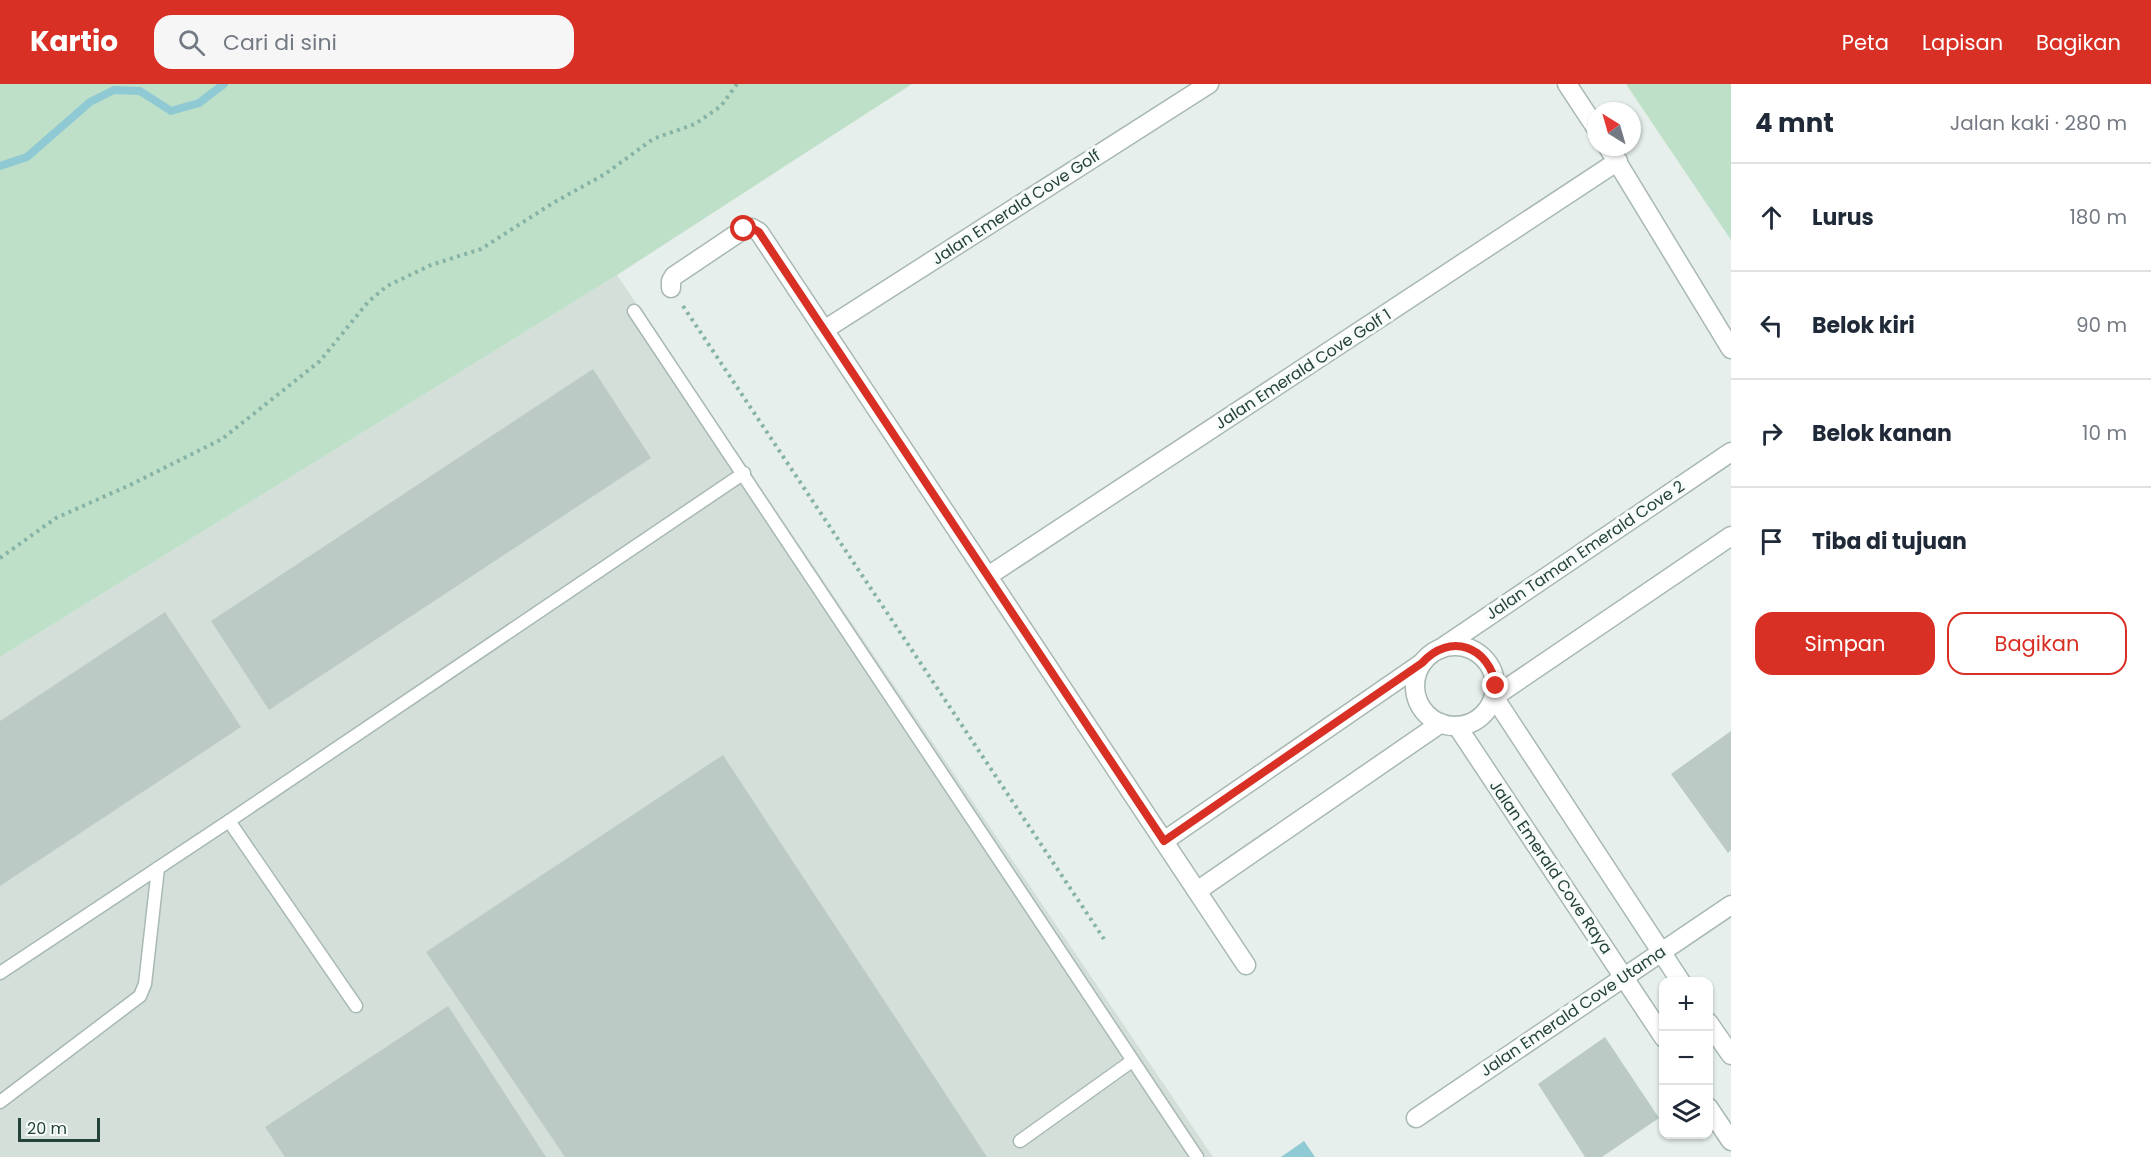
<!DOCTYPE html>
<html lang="id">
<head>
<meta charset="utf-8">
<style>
  :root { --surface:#fff; --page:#f6f6f7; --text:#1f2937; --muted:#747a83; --line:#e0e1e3; --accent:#d93025 }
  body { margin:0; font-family:Poppins,sans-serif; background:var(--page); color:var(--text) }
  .controls { position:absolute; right:18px; bottom:18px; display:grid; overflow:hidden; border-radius:12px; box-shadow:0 2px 4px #0004 }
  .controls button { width:54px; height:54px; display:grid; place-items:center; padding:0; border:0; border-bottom:2px solid var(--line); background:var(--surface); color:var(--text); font:30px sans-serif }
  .compass { position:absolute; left:1587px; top:18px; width:54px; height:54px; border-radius:50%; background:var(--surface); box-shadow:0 2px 4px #0004; rotate:323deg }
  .scale { position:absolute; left:18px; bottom:15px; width:82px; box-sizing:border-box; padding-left:6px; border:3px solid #24423a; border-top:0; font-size:16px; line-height:21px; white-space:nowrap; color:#24423a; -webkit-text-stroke:4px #f7fbf9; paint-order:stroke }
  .stop { position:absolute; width:18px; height:18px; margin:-14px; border:4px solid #d93025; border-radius:50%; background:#fff }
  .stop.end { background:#d93025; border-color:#fff; box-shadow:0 2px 6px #0008 }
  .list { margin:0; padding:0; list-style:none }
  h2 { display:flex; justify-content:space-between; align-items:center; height:78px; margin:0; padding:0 24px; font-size:26px }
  h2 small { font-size:20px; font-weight:400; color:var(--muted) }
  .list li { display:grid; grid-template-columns:39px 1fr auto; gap:18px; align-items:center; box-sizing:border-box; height:108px; padding:0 24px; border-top:2px solid var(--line) }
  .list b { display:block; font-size:22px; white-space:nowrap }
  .list em { font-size:20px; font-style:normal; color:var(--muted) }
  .actions { display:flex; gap:12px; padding:18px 24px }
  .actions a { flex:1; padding:14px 0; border:2px solid var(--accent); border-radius:18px; text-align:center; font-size:21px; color:var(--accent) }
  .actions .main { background:var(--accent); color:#fff }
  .icon { flex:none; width:33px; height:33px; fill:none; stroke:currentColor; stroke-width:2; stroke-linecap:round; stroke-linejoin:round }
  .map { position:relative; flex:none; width:1731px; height:1073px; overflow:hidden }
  header { display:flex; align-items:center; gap:36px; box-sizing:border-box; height:84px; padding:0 30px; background:var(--accent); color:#fff }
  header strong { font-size:28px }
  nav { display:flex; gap:33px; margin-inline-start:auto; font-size:21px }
  .search { width:420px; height:54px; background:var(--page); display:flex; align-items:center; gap:15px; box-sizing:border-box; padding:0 21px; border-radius:18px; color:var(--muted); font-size:22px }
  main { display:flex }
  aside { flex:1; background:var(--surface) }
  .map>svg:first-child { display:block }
  .built { fill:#d4dfda }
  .green { fill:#bfe0c8 }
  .water { fill:#8ec9d4 }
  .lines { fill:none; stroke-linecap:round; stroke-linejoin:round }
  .stream { stroke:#8ec9d4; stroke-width:8 }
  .building { fill:#bbcac4 }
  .service-casing { stroke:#a8b8b2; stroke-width:15 }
  .minor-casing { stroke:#a8b8b2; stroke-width:21 }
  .path { stroke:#86b3a5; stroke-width:4; stroke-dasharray:3 4.5; stroke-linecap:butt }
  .service { stroke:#fff; stroke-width:12 }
  .minor { stroke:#fff; stroke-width:18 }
  .route { stroke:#d93025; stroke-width:8 }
  .labels { text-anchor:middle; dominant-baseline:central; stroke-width:6; stroke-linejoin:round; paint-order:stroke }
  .street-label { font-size:16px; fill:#24423a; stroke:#f7fbf9 }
</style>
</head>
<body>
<header>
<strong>Kartio</strong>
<div class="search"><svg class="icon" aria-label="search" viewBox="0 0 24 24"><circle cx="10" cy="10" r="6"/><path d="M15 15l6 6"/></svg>Cari di sini</div>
<nav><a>Peta</a><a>Lapisan</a><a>Bagikan</a></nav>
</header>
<main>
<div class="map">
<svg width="1731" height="1073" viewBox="0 0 1731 1073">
  <rect width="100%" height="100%" fill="#e6efeb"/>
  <!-- built -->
  <path class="built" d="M617 191 1213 1073H0V573Z"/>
  <!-- green -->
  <g class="green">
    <path d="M0 0H912L617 191 0 573Z"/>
    <path d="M1626 0H1731V156Z"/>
  </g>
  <!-- water -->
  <path class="water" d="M1304 1057 1315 1073H1281Z"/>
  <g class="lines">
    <!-- stream -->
    <path class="stream" d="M0 82 27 73 90 18 114 6 140 7 171 27 199 19 224 0"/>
  </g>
  <!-- building -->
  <g class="building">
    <path d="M593 285 651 374 269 626 211 537Z"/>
    <path d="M165 528 241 643 0 802V637Z"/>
    <path d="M1731 647V766L1728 769 1671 690Z"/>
    <path d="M723 671 987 1073H565L426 868Z"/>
    <path d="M448 922 546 1073H285L265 1043Z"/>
    <path d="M1605 953 1659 1034 1602 1073H1585L1538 1000Z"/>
  </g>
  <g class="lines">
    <defs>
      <g id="service">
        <path d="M634 227 1197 1073"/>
        <path d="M229 737 356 922"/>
        <path d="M0 889 229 737 744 389"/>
        <path d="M0 1018 140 912 145 900 158 784"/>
        <path d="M1020 1057 1132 977"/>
      </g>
      <g id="minor">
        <path d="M1567 0 1596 44"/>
        <path d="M1608 63 1731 265"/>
        <path d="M671 204V197L674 192 744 145 752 144 759 148 1246 881"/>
        <path d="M824 246 1209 0"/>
        <path d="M988 492 1618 77"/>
        <circle cx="1455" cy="602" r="40"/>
        <path d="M1440 565 1731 368"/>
        <path d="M1457 642 1664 954"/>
        <path d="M1164 757 1422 579"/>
        <path d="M1197 807 1441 639"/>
        <path d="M1681 898 1494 613 1731 452"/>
        <path d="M1708 938 1731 971"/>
        <path d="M1708 1023 1731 1057"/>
        <path d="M1416 1034 1731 821"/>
      </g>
    </defs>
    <!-- service casing -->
    <use href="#service" class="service-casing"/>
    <!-- minor casing -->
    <use href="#minor" class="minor-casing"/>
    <!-- path -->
    <g class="path">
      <path d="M683 222 1104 855"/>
      <path d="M0 474 56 434 130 401 222 355 320 277 368 218 387 202 431 181 481 165 553 119 605 90 653 55 695 40 721 22 737 0"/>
    </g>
    <!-- service -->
    <use href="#service" class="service"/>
    <!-- minor -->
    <use href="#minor" class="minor"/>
  </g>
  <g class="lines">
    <!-- route -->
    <path class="route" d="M744 145 752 144 759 148 1164 757 1422 579C1450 548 1489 562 1496 602"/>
  </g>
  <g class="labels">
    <!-- street labels -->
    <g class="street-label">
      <text transform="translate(1016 123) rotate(-33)">Jalan Emerald Cove Golf</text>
      <text transform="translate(1303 285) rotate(-33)">Jalan Emerald Cove Golf 1</text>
      <text transform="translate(1585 466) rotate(-34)">Jalan Taman Emerald Cove 2</text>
      <text transform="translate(1551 783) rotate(56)">Jalan Emerald Cove Raya</text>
      <text transform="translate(1573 927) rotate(-34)">Jalan Emerald Cove Utama</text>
    </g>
  </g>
</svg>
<div class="controls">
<button>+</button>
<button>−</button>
<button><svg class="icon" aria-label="layers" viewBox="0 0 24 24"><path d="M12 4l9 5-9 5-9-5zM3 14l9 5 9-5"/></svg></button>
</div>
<svg class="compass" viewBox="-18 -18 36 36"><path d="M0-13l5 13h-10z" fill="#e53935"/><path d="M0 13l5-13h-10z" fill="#747a83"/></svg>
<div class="scale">20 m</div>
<div class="stop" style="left:744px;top:145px"></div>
<div class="stop end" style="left:1496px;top:602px"></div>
</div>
<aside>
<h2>4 mnt<small>Jalan kaki · 280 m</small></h2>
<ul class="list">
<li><svg class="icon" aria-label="ahead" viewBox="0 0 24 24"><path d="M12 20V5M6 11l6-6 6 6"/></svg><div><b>Lurus</b></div><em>180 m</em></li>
<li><svg class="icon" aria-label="left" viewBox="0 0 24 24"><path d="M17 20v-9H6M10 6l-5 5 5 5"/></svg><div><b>Belok kiri</b></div><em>90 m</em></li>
<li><svg class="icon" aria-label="right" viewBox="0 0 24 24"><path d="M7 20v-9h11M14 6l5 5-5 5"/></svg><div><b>Belok kanan</b></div><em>10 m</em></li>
<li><svg class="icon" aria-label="arrive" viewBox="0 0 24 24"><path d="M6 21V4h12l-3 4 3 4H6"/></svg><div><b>Tiba di tujuan</b></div></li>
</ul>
<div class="actions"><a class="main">Simpan</a><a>Bagikan</a></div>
</aside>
</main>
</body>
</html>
